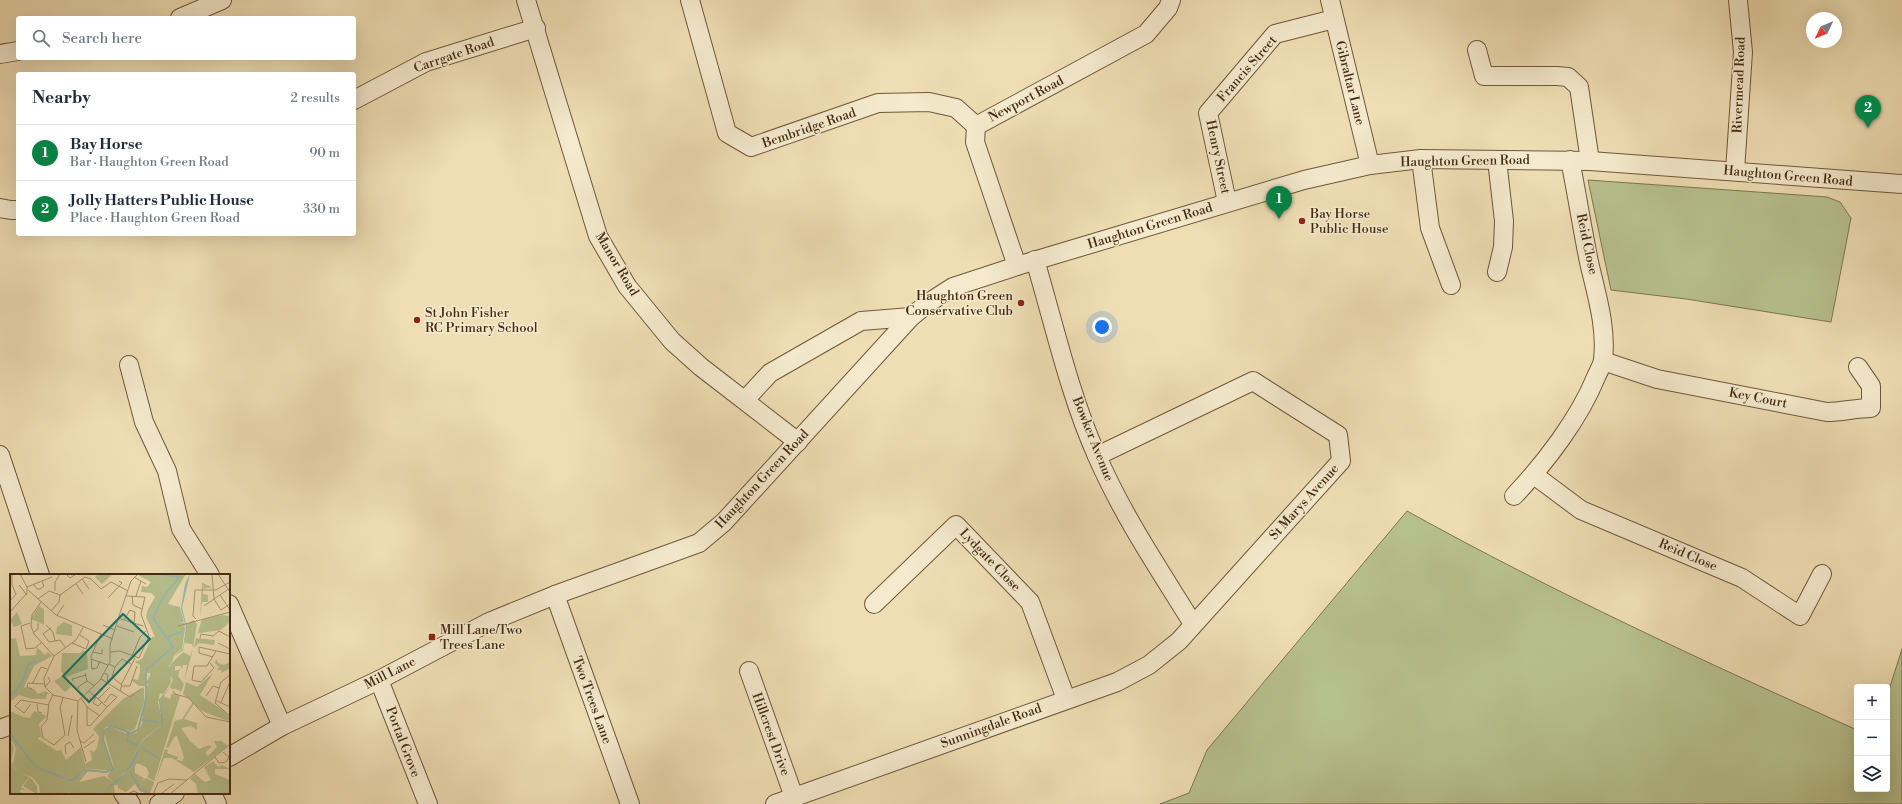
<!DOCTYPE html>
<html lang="en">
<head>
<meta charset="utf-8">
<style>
  :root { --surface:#fff; --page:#f2f2f3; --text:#1f2937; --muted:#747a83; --line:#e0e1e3; --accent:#0b8043 }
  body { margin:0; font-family:"Libre Bodoni",serif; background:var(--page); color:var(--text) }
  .controls { position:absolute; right:12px; bottom:12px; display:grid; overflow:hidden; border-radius:4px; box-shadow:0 4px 16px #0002 }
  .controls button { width:36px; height:36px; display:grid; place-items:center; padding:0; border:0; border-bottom:1px solid var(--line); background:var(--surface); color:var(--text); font:20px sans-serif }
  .compass { position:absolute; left:1806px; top:12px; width:36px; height:36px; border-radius:50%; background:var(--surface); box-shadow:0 4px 16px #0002; rotate:226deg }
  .you { position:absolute; left:1102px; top:327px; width:14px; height:14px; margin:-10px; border:3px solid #fff; border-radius:50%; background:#1a73e8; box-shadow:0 0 0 6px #1a73e833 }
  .badge { display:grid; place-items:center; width:26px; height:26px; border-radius:50%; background:var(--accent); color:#fff; font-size:13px; font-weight:700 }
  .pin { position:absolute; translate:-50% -33px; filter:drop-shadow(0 1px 2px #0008) }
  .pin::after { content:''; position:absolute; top:21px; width:14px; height:12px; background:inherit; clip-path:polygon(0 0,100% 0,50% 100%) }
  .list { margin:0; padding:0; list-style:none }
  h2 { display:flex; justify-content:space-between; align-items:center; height:52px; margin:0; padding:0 16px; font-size:17px }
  h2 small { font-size:13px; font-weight:400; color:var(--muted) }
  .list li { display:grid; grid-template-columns:26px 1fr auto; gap:12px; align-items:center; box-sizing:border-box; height:56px; padding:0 16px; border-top:1px solid var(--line) }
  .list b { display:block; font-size:15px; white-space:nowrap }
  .list p { margin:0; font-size:13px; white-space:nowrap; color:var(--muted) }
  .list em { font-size:13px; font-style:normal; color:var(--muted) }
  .icon { flex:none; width:22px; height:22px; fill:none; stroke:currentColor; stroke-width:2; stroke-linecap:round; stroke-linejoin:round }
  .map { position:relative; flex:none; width:1902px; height:804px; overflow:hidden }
  .search { position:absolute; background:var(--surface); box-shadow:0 4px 16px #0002; left:16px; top:16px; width:340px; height:44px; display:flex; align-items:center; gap:10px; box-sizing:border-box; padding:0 14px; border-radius:4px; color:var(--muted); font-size:15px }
  .panel { position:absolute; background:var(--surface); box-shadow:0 4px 16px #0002; left:16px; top:72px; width:340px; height:164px; border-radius:4px }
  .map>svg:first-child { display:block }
  .green { fill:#b7c18e; stroke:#7d7650 }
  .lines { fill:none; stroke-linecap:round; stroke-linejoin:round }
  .street-casing { stroke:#6e583a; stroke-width:20 }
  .street { stroke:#f5eace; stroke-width:18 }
  .poi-dot { fill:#8f2418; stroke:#f5eace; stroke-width:1.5 }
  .labels { text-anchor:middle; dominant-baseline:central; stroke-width:3; stroke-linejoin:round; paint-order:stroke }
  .street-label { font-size:13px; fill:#432b12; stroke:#f5eace }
  .poi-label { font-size:13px; fill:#432b12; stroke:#f5eace; text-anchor:start }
  .inset-river { fill:none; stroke:#9abcaf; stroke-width:2 }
  .inset-road { fill:none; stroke:#aa9673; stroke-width:1 }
  .view { fill:#0f766e; fill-opacity:0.15; stroke:#0f766e; stroke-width:2 }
  .inset-edge { fill:none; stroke:#432b12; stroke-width:2 }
</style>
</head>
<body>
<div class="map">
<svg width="1902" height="804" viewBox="0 0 1902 804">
  <rect width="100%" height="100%" fill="#efdeb4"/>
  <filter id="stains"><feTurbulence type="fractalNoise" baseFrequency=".005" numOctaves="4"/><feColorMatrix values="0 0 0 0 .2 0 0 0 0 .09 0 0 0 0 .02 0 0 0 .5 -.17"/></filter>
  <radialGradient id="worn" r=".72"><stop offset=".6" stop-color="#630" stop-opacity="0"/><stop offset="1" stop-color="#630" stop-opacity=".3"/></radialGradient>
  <!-- green -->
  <g class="green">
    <path d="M1588 180 1827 197 1840 202 1851 218 1831 322 1686 299 1611 290Z"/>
    <path d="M1407 511C1553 592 1705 662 1857 730V789H1887V696L1902 649V804H1160L1189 793 1207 750Z"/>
  </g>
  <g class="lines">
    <defs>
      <g id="street">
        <path d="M526 0 598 236 627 286 672 341 701 367 798 442"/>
        <path d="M690 0 727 133 751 147 878 103 929 102 956 108 976 126"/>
        <path d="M1330 0 1370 165"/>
        <path d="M180 18 222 0"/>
        <path d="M1477 50 1484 76H1557L1568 77 1579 87 1590 161"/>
        <path d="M0 54 18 51"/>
        <path d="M354 100 426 62 536 28"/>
        <path d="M1421 159 1430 228 1451 285"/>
        <path d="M1735 171 1743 52 1738 0"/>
        <path d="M1227 202 1208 113 1275 34 1334 19"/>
        <path d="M0 208 11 210H18"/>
        <path d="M1035 260C1054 324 1070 396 1097 456 1123 516 1159 569 1193 624"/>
        <path d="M1017 266 975 142 976 126 1146 34 1168 8 1171 0"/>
        <path d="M1497 272 1503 247 1504 221 1497 160"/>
        <path d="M1603 361 1657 379 1827 412C1842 412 1856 408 1871 408V386L1858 367"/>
        <path d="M129 365 144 422 167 471 181 529 210 575"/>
        <path d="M745 400 770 373 861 321 911 317"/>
        <path d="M0 455 40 575"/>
        <path d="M1534 475 1581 510 1742 578 1800 616 1822 574"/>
        <path d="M1514 496C1545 463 1579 419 1596 377 1598 372 1602 366 1603 360 1607 327 1596 293 1589 262 1582 228 1577 194 1570 160"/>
        <path d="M555 595 630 804"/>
        <path d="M229 604 282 726"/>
        <path d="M874 604 956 525 1030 602 1066 699"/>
        <path d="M749 671 794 797"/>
        <path d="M379 680 428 804"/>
        <path d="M0 729 11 725"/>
        <path d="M229 757 282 726 379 680 489 622 555 595 699 543 724 522 911 317 928 303 953 287 1017 266 1304 180 1370 165 1421 159 1590 161 1902 184"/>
        <path d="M123 793 131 804"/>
        <path d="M212 793 217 804"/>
        <path d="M159 804 175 793"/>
        <path d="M775 804 1117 682 1149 665 1179 641 1341 461 1338 435 1253 381 1097 456"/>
      </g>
    </defs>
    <!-- street casing -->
    <use href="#street" class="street-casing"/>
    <!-- street -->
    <use href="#street" class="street"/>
  </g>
  <!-- markers -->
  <g class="poi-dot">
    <circle cx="1302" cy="221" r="4"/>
    <circle cx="1021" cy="303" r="4"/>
    <circle cx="417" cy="320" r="4"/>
    <rect x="428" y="633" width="8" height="8" rx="2"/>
  </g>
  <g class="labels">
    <!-- street labels -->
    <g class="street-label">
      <text transform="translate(454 55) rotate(-19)">Carrgate Road</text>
      <text transform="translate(1247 69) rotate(-49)">Francis Street</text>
      <text transform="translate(1350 83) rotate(76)">Gibraltar Lane</text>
      <text transform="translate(1739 85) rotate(-88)">Rivermead Road</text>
      <text transform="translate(1026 99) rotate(-28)">Newport Road</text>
      <text transform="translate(809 128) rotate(-19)">Bembridge Road</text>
      <text transform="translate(1218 157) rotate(78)">Henry Street</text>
      <text transform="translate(1465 161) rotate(-1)">Haughton Green Road</text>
      <text transform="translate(1788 176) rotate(5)">Haughton Green Road</text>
      <text transform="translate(1150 226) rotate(-17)">Haughton Green Road</text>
      <text transform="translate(1587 244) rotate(78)">Reid Close</text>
      <text transform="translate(617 264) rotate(59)">Manor Road</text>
      <text transform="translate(1758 398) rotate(11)">Key Court</text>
      <text transform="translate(1093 439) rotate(68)">Bowker Avenue</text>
      <text transform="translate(762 479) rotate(-47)">Haughton Green Road</text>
      <text transform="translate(1304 502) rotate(-48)">St Marys Avenue</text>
      <text transform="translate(1688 555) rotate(23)">Reid Close</text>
      <text transform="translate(990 560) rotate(46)">Lydgate Close</text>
      <text transform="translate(390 673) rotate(-27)">Mill Lane</text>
      <text transform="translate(592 700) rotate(70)">Two Trees Lane</text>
      <text transform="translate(991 726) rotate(-20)">Sunningdale Road</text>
      <text transform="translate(771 734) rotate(70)">Hillcrest Drive</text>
      <text transform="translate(403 742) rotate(69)">Portal Grove</text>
    </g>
    <!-- poi labels -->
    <g class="poi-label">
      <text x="1310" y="214">Bay Horse<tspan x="1310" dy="15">Public House</tspan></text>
      <text x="1013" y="296" text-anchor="end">Haughton Green<tspan x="1013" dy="15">Conservative Club</tspan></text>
      <text x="425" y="313">St John Fisher<tspan x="425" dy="15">RC Primary School</tspan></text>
      <text x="440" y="630">Mill Lane/Two<tspan x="440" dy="15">Trees Lane</tspan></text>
    </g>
  </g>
  <!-- overview -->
  <g transform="translate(10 574)">
    <rect width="220" height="220" fill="#efdeb4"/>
    <path d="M88 0H103L92 10 85 3ZM176 0 158 30 170 33 174 48 171 49H174L175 55 172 74 164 82 159 92 161 109 153 120 150 119 148 128 153 150 133 165 116 197 107 206 89 220H60L59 217 58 220H30L29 211 22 203 7 198 3 190 6 174 0 165V137L13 143 20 144 24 137 37 142 29 150 32 164 29 163 28 165 47 177 51 176 56 186 71 173 75 190 82 186 80 176 84 178 87 174 89 162 83 155 113 125 134 113V128L125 155 120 157 99 152 96 153 93 157V168L102 194 98 196 75 195 62 206 50 202 54 206 63 207 75 197H78L69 208 94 202 103 208 97 202 104 193 94 159 100 153 118 160 127 159 132 150 136 112 139 111 136 109 140 102V99H137L136 106 137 94 135 112H129L122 107V105L128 106 130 98V91L125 88 132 85 142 63H145L136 43 138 35 145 23 141 19 131 18 132 12 137 13 141 8 128 1ZM192 9 202 13 193 15V20L198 21V28H192L190 45ZM29 32 34 35V51L21 45ZM7 38 12 50 4 53 0 46ZM212 41 220 42V48L211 56 189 59 187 61 192 45ZM184 46 187 50 183 74 182 70 175 69 176 50ZM54 48 62 51V62L46 60 47 53ZM6 64 10 82 26 81 27 73 35 81 38 78 42 82 24 92 14 113 24 115 28 120 35 117 40 120H37L36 125H22L9 121 0 128V65ZM186 64 205 66 204 71 189 69 184 74ZM183 75 174 108 177 91H173L172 96 171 92H165V97L170 95 168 102 174 110 171 118 164 114 163 116 160 113 163 106 159 97 161 90 173 78 180 82ZM72 76 77 78 78 95 56 103 61 113 55 118 44 107 54 101 51 97 52 79H71ZM206 85 208 89 214 91 220 88V94L211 99 212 96H207L209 93 205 89ZM203 99 190 121 214 137 220 144 218 147 192 137 173 120 176 108 187 113ZM162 119 170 122 144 207 137 203 139 199 136 193 127 189 125 192V199L134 204 132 207 136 204 144 208 140 220 131 218 125 210 116 218 108 214V211H104L105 220H90L115 200 124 190 133 167 153 152 154 145 150 128 153 122 160 125ZM183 128 184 130 174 145 187 149V156L181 152 171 154 180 167 189 175 200 171 201 173 195 179 198 182 207 173 204 167H212L217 172 184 198 162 184H154L145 208 155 175 158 176 157 179 168 183 167 186 172 187 174 183 167 162 164 163 159 173 156 174 170 131 165 147 172 145ZM0 166 4 174 1 187 6 197 19 203 11 213 16 217 11 215 10 218 17 220H0ZM203 187 208 193 212 191 220 195H205V200L220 206V220H188L186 210 180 205 185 200 195 208 201 206 194 193ZM20 203 27 212V220L13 212Z" fill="#b7c18e"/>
    <path d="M180 0 172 34 177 54 176 62 173 76 164 83 159 95 163 109 158 96 163 84 173 74 176 54 171 34 175 10ZM162 110 150 127 154 146 153 152 133 167 124 190 108 208 89 220 114 200 133 166 152 151 149 126Z" fill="#9abcaf"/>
    <path class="inset-river" d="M158 65 159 62 172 58M0 123 12 108 18 91 26 87M132 146 149 148M118 158 117 167 128 171M0 160 26 193 58 206H63L74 196 96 198 103 195 93 165 94 157 101 152 121 159 128 156 136 125V96L163 73 143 44 154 22 169 3 150 0M133 175 150 185M120 197 126 208M127 209 130 216 138 218"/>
    <path class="inset-road" d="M56 0 60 4 66 0M202 0 204 25 211 36 220 30M208 0 220 18M124 3 136 10M72 5 79 15M66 10 73 20M9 11 17 21M24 11 27 15H30L34 12 32 7M17 13 42 3M18 16 46 41 103 65M45 17V8L50 0M210 21 220 36M122 22 123 31 132 35M126 22 131 7M98 24 112 9 109 7M28 25 39 17 50 21M0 27 6 20 2 11V0M31 28 22 41 21 52 24 60 44 82M194 32 220 14M41 37 49 28 50 21 75 3 81 5 91 15 101 8 118 17M0 38 17 19V13L10 0M47 41 54 31M108 44 133 52M186 45 183 42 185 16H206L220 8M114 46 120 36 125 38 124 51M20 49 11 52 16 75 25 74 31 69M36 51 43 58 45 67M93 51 105 56M107 52 124 58M168 52 220 38M41 54 33 60 39 68 50 66 55 73M23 59 28 55V49M190 64 191 60 203 62 209 57 220 63M62 69 76 75 79 67 70 61M208 69 220 75M83 78 92 80V75M100 78 110 77 129 84 139 62 131 40 135 23 116 22M122 82 130 63 136 57M203 83 189 79V73L220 80M81 85 98 91M90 87 87 94 82 95 81 82 91 60M200 89 204 94 191 108 182 106 184 92H197L206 77M99 90 105 93 102 103 112 111 110 117M105 93 112 85 121 90M75 99 77 107 85 112M94 99 98 101 97 109M220 101 211 108 205 129 220 142M91 105 120 123 131 115M63 107 62 105 76 101M22 110 31 93 37 95M111 111 125 84M112 112H120L127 92M35 113 40 107 38 103M22 115 17 113 18 109 34 110M69 115 68 113 77 107M163 117 165 120 179 124 196 143 220 148M43 121 39 129 37 146 31 153 33 164 44 171 55 161 50 133 53 124M196 122 203 112 209 114M86 123 83 129 88 132 92 128M71 124 77 133 90 142M88 125 100 113M205 126 220 133M68 127 90 106 100 88V71L109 42 121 7 128 0M68 127 43 121 35 113 34 104 44 82 66 66 74 52M68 127 67 156 76 188M211 128 220 108M94 129 101 120 107 123 97 133M21 130 14 139 5 132 11 126 39 131M27 130 28 138 32 139M77 133V151L80 152 97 133 79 117M58 162 62 141M70 167 74 169 84 160M74 174 85 166M56 180 55 171 60 168 64 174M205 183 209 189 216 188 219 183 213 178M152 219 164 210M118 220 124 217 129 220M143 220 148 209 159 205 177 206M160 220 220 170"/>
    <path class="view" d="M113 40 140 65 79 128 53 102Z"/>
    <rect width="220" height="220" class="inset-edge"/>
  </g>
  <rect width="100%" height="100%" filter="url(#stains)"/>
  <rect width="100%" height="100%" fill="url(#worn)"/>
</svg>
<div class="controls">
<button>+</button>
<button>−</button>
<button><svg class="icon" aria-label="layers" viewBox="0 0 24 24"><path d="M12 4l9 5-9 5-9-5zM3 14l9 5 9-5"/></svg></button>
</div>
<svg class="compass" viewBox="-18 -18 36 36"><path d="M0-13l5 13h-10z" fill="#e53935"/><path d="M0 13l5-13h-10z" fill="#747a83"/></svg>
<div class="you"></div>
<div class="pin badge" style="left:1279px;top:219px">1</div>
<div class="pin badge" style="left:1868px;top:128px">2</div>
<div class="search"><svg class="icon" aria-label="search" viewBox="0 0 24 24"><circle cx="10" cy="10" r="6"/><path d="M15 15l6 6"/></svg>Search here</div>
<section class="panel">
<h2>Nearby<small>2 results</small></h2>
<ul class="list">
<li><span class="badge">1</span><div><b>Bay Horse</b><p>Bar · Haughton Green Road</p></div><em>90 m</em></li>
<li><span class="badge">2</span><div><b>Jolly Hatters Public House</b><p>Place · Haughton Green Road</p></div><em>330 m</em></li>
</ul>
</section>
</div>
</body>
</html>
